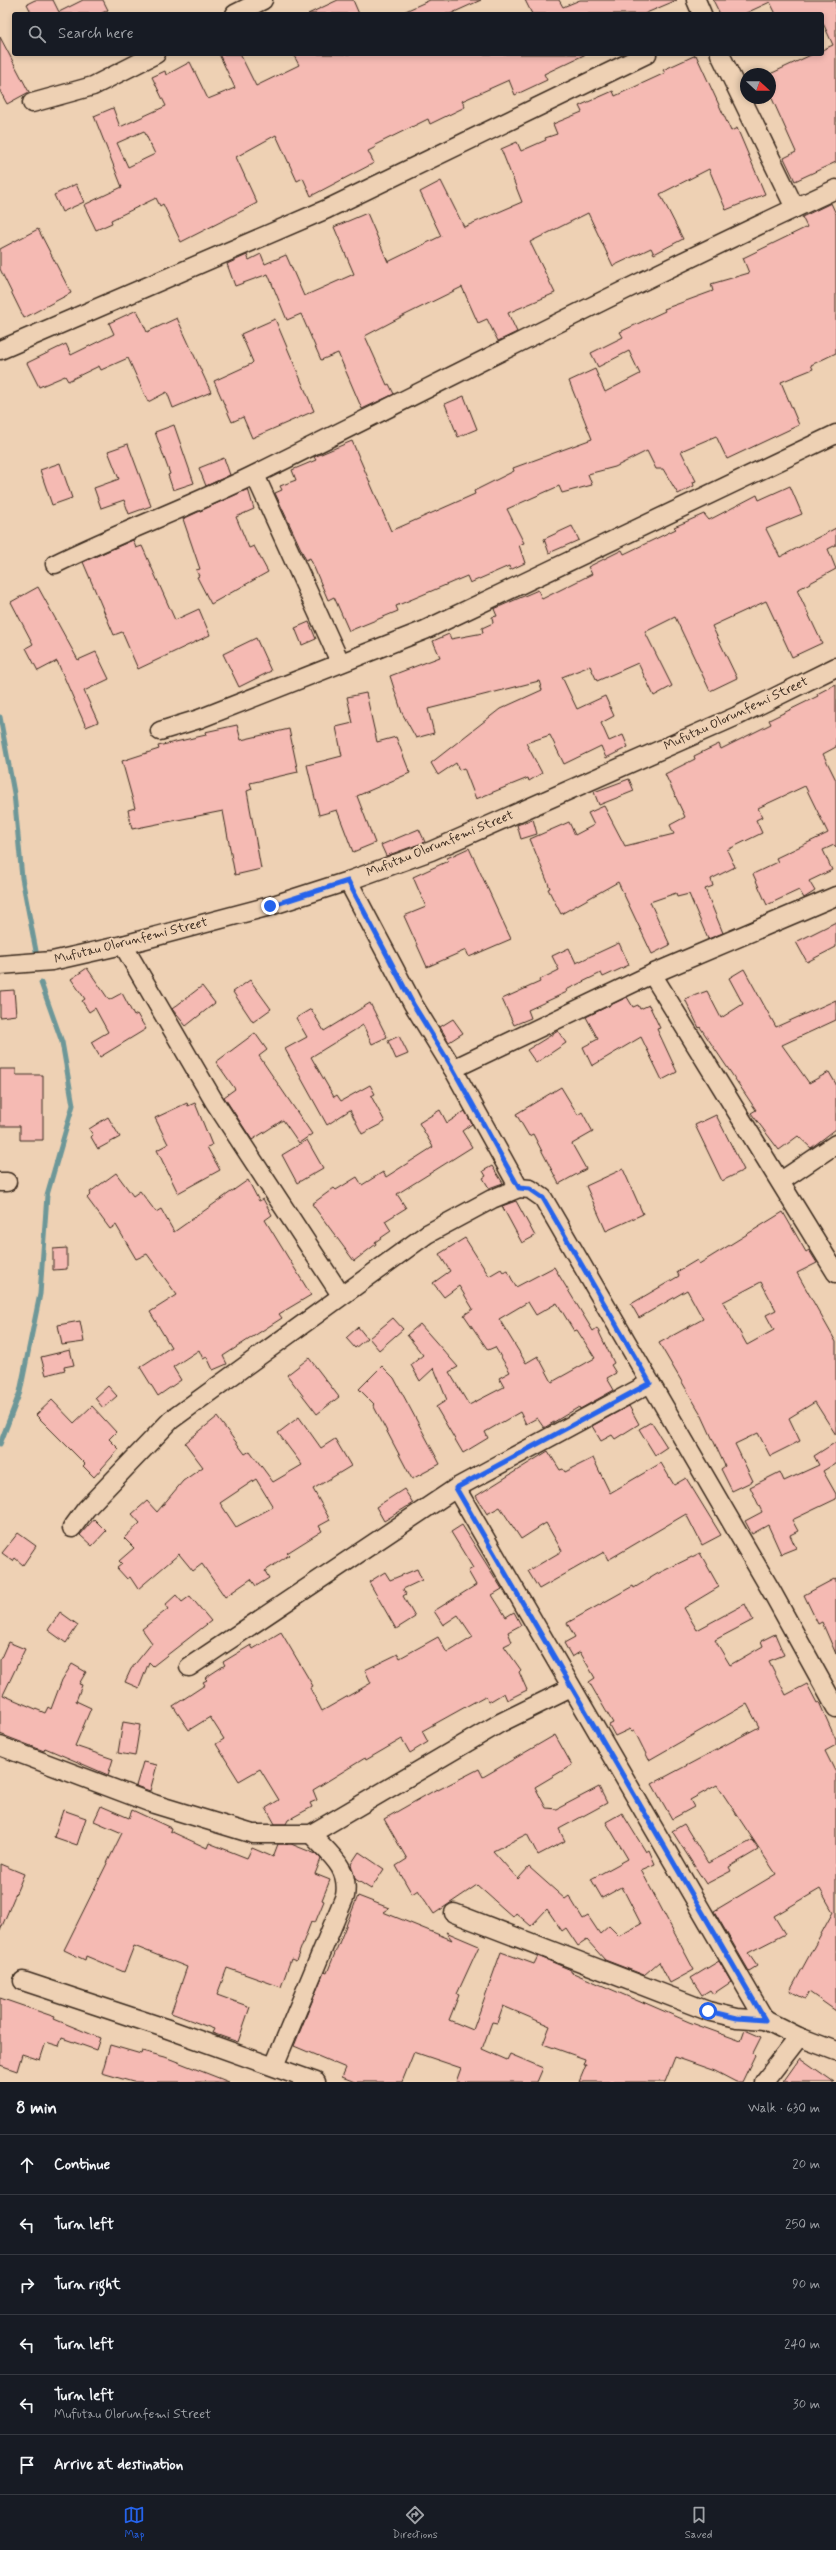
<!DOCTYPE html>
<html lang="en">
<head>
<meta charset="utf-8">
<style>
  :root { --surface:#171b24; --page:#242831; --text:#f1f3f6; --muted:#9ea1a6; --line:#363941; --accent:#2563eb }
  body { margin:0; font-family:Mynerve,sans-serif; background:var(--page); color:var(--text) }
  .compass { position:absolute; left:740px; top:68px; width:36px; height:36px; border-radius:50%; background:var(--surface); box-shadow:0 2px 6px #0003; rotate:111deg }
  .stop { position:absolute; width:12px; height:12px; margin:-9px; border:3px solid #2563eb; border-radius:50%; background:#fff }
  .stop.end { background:#2563eb; border-color:#fff; box-shadow:0 1px 4px #0008 }
  .list { margin:0; padding:0; list-style:none }
  h2 { display:flex; justify-content:space-between; align-items:center; height:52px; margin:0; padding:0 16px; font-size:17px }
  h2 small { font-size:13px; font-weight:400; color:var(--muted) }
  .list li { display:grid; grid-template-columns:26px 1fr auto; gap:12px; align-items:center; box-sizing:border-box; height:60px; padding:0 16px; border-top:1px solid var(--line) }
  .list b { display:block; font-size:15px; white-space:nowrap }
  .list p { margin:0; font-size:13px; white-space:nowrap; color:var(--muted) }
  .list em { font-size:13px; font-style:normal; color:var(--muted) }
  .icon { flex:none; width:22px; height:22px; fill:none; stroke:currentColor; stroke-width:2; stroke-linecap:round; stroke-linejoin:round }
  .map { position:relative; flex:none; width:836px; height:2082px; overflow:hidden }
  .search { position:absolute; background:var(--surface); box-shadow:0 2px 6px #0003; left:12px; right:12px; top:12px; height:44px; display:flex; align-items:center; gap:10px; box-sizing:border-box; padding:0 14px; border-radius:4px; color:var(--muted); font-size:15px }
  .sheet { height:412px; background:var(--surface) }
  nav { display:flex; justify-content:space-around; align-items:center; box-sizing:border-box; height:56px; border-top:1px solid var(--line); background:var(--surface); font-size:11px; color:var(--muted) }
  nav a { display:grid; justify-items:center; gap:2px }
  nav .on { color:var(--accent) }
  .map>svg:first-child { display:block }
  .lines { fill:none; stroke-linecap:round; stroke-linejoin:round }
  .stream { stroke:#6d9798; stroke-width:5 }
  .building { fill:#f5bab3; stroke:#3b2a1e; fill-rule:evenodd }
  .minor-casing { stroke:#3b2a1e; stroke-width:21 }
  .minor { stroke:#eed1b4; stroke-width:18 }
  .route { stroke:#2563eb; stroke-width:5 }
  .labels { text-anchor:middle; dominant-baseline:central; stroke-width:4; stroke-linejoin:round; paint-order:stroke }
  .street-label { font-size:13px; fill:#3b2a1e; stroke:#eed1b4 }
</style>
</head>
<body>
<div class="map">
<svg width="836" height="2082" viewBox="0 0 836 2082">
  <rect width="100%" height="100%" fill="#eed1b4"/>
  <filter id="ink" filterUnits="userSpaceOnUse"><feTurbulence type="fractalNoise" baseFrequency=".025" numOctaves="2"/><feDisplacementMap in="SourceGraphic" scale="8" xChannelSelector="R" yChannelSelector="G"/><feConvolveMatrix kernelMatrix="1 2 1 2 8 2 1 2 1" color-interpolation-filters="sRGB"/></filter>
  <g filter="url(#ink)">
    <g class="lines">
      <!-- stream -->
      <g class="stream">
        <path d="M0 717 14 793 22 878 36 951"/>
        <path d="M0 1444 20 1392 40 1294 47 1195 73 1105 62 1042 41 983"/>
      </g>
    </g>
    <!-- building -->
    <g class="building">
      <path d="M35 0H53L59 12 83 0H103L108 10 100 14H32L27 4Z"/>
      <path d="M338 0H353L359 14H308Z"/>
      <path d="M430 0H481L450 14H399Z"/>
      <path d="M525 0H559L563 7 580 0H677L644 14H532Z"/>
      <path d="M713 0H836V162L795 181 784 158 796 152 770 94V74L813 54H822V50L833 45 822 21V14H776L770 2 744 14H720Z"/>
      <path d="M0 37 29 92 7 104 0 91Z"/>
      <path d="M219 54H240L256 86 299 65 293 54H586L544 74 547 80 515 95 509 80 462 101 465 107 430 124 428 119 375 145 376 147 368 151 374 163 311 196 303 178 297 181 276 135 236 157 257 203 238 213 181 242 163 204 160 206 156 198 111 220 112 223 96 230 84 205 122 187 94 116 113 108 120 127 166 106 152 77 165 71 166 75 190 62 208 99 235 88ZM144 131 155 154 128 167 117 143Z"/>
      <path d="M696 55 731 131 737 128 765 194 726 210 709 169 660 194 683 239 654 254 651 248 613 266 588 213 530 242 555 293 508 313 517 332 498 341 487 319 478 323 462 287 401 317 365 336 387 385 389 384 394 394 362 409 338 353 321 360 301 314 287 320 268 274 235 286 227 264 247 255 249 260 261 254 265 264 286 255 304 296 354 274 334 227 367 213 388 262 441 236 420 192 441 181 464 227 522 202 501 149 517 142 521 151 546 140 545 138 557 134 553 124 582 112 579 106 613 91 615 96 665 73 663 70Z"/>
      <path d="M76 184 84 202 62 212 54 195Z"/>
      <path d="M831 203 836 214V353L811 365 813 369 781 382 799 425 727 459 716 436 681 451 696 481 693 482 694 486 678 494 663 469H656L647 451 615 467 588 474 592 485 562 493 559 486 507 509 524 543 519 545 525 563 510 570 509 566 470 583 467 576 396 606 398 611 349 631 334 597 328 600 310 558 306 560 275 493 282 490 280 486 296 480 292 470 316 460 314 457 352 441 391 531 475 494 474 491 514 471 513 468 592 439 569 381 595 369 605 392 640 374 629 351 598 367 591 353 623 337 620 332 665 311 664 309 713 291 711 284 749 273 743 258 807 227 802 217Z"/>
      <path d="M38 229 71 293 24 318 0 269V249Z"/>
      <path d="M137 310 147 332 177 318 211 392 173 408 167 392 148 402 128 358 101 370 99 366 68 381 65 376 39 387 27 363 66 344 71 355 114 334 109 323Z"/>
      <path d="M275 319 314 411 252 438 243 417 232 422 214 381 251 364 253 362 241 334Z"/>
      <path d="M464 396 477 429 458 437 445 404Z"/>
      <path d="M174 425 194 483 173 490 168 475 170 474 155 432Z"/>
      <path d="M128 444 151 506 129 514 124 500 101 508 94 488 119 479 108 451Z"/>
      <path d="M224 458 230 475 206 486 199 468Z"/>
      <path d="M60 463 72 498 52 505 40 470Z"/>
      <path d="M790 486 802 514 766 529 780 557 836 528V545L828 549 836 569 797 590 822 643 792 657 766 601 712 626 737 678 710 691 675 617 645 632 672 686 654 696 638 663 597 681 590 666 562 677 577 709 605 696 614 716 601 723 609 741 623 735 628 747 606 758 601 746 564 764 550 735 526 743 542 773 529 781 528 778 476 799 464 768 459 770 456 763 438 775 431 763 500 709 542 690 539 681 428 709 434 733 416 738 402 713 390 676 440 657 433 641 449 634 451 639 483 633 482 628 493 623 492 617 497 616 494 609 538 590 542 599 592 574 588 567 622 550 624 554 676 529 674 527 704 514 709 520 757 495 759 500Z"/>
      <path d="M248 489 254 509 236 517 249 548 254 546 268 572 211 604 197 577 199 576 196 570 200 569 183 519Z"/>
      <path d="M572 526 579 540 549 553 544 539Z"/>
      <path d="M133 540 136 548 142 546 175 620 199 609 210 635 138 669 122 632 114 635 83 562Z"/>
      <path d="M38 587 78 660 96 652 109 679 84 691 98 722 86 727 57 661 38 671 26 648 33 644 11 602Z"/>
      <path d="M309 622 316 639 302 645 295 628Z"/>
      <path d="M256 638 271 671 239 687 223 654Z"/>
      <path d="M836 684V747L823 754 836 780V848L834 845 823 850 832 870 809 881 815 891 804 898 799 890 767 905 753 874 778 862 776 858 828 833 805 786 758 808 762 817 756 820 762 833 727 850 735 867 711 879 713 886 705 889 723 933 708 939 689 894 677 897 676 893 650 902 670 945 652 954 618 882 561 914 548 889 550 888 530 839 569 822 575 835 594 825 588 813 604 806 625 846 674 834 670 825 685 817 665 774 695 759 694 756 719 744 721 749 771 724 769 720 818 696 817 694Z"/>
      <path d="M366 693 377 742 396 737 410 773 357 796 375 843 353 852 337 810 319 815 307 765 342 756 336 727 353 723 347 697Z"/>
      <path d="M237 725 241 740 289 729 298 772 250 783 252 789 247 791 261 869 235 875 223 811 132 829 128 810 135 808 122 761 159 749 158 746 206 735 205 732Z"/>
      <path d="M629 779 634 791 599 805 594 792Z"/>
      <path d="M533 819 537 834 521 839 517 825Z"/>
      <path d="M419 829 425 842 386 856 381 845Z"/>
      <path d="M469 848 511 939 469 957 466 950 427 967 404 916 426 907 413 877 448 861 447 858Z"/>
      <path d="M836 922V947L807 962 796 942Z"/>
      <path d="M619 943 629 965 603 977 601 973 566 990 567 992 528 1010 531 1018 514 1025 502 999 540 982 539 980 559 970 552 956 569 948 576 963Z"/>
      <path d="M87 968 109 1000 122 993 134 1016 137 1014 146 1029 100 1057 91 1042 108 1032 95 1008 89 1012 82 1001 85 999 71 979Z"/>
      <path d="M744 969 776 1027 836 1000V1020L782 1045 809 1083 829 1072 836 1084V1129L811 1148 798 1136 779 1150 751 1113 756 1110 700 1027 699 1028 685 999 707 991 721 1018 743 1004 729 978Z"/>
      <path d="M250 980 271 1009 253 1022 233 992Z"/>
      <path d="M202 986 215 1003 186 1026 172 1009Z"/>
      <path d="M14 990 16 1015 0 1017V991Z"/>
      <path d="M627 997 633 1007 638 1005 640 1009 649 1005 660 1028 657 1029 677 1072 662 1080 641 1037 592 1066 583 1047 598 1039 586 1017Z"/>
      <path d="M370 1003 387 1037 372 1044 363 1025 311 1057 334 1097 337 1095 341 1101 370 1085 375 1094 371 1096 385 1122 362 1134 350 1110 327 1125 285 1049 307 1037 296 1018 311 1009 324 1031Z"/>
      <path d="M453 1019 463 1033 449 1042 440 1027Z"/>
      <path d="M558 1031 566 1043 536 1063 527 1050Z"/>
      <path d="M255 1033 267 1050 259 1056 312 1134 299 1143 283 1120 252 1140 224 1097 235 1089 216 1062Z"/>
      <path d="M399 1036 408 1054 396 1059 388 1041Z"/>
      <path d="M0 1069H16V1075H43V1140H20V1126H0Z"/>
      <path d="M561 1087 578 1115 582 1112 593 1132 572 1144 586 1169 559 1184 533 1134 529 1136 516 1114Z"/>
      <path d="M187 1103 188 1106 195 1103 212 1145 207 1147 220 1170 178 1193 157 1150 168 1144 155 1118Z"/>
      <path d="M440 1110 447 1123 465 1111 472 1124 462 1131 472 1147 397 1194 406 1208 385 1221 391 1231 375 1242 376 1244 354 1261 312 1204 334 1188 336 1190 357 1177 362 1185 383 1172 386 1177 433 1147 419 1123Z"/>
      <path d="M716 1115 744 1170 722 1181 695 1125Z"/>
      <path d="M108 1117 120 1137 98 1149 91 1137 93 1135 89 1129Z"/>
      <path d="M307 1140 323 1168 297 1183 282 1155Z"/>
      <path d="M492 1166 503 1183 489 1188 483 1178 486 1176 483 1171Z"/>
      <path d="M623 1169 643 1214 606 1231 586 1186Z"/>
      <path d="M116 1173 133 1196 140 1191 156 1212 161 1209 174 1232 248 1180 259 1201 263 1199 272 1215 265 1220 311 1295 279 1314 282 1318 223 1356 227 1364 213 1370 207 1357 203 1359 199 1350 173 1367 181 1380 158 1396 140 1367 171 1347 150 1312 177 1295 147 1254 136 1259 116 1225 110 1229 87 1198 91 1194 90 1192Z"/>
      <path d="M516 1201 535 1236 522 1243 502 1206Z"/>
      <path d="M783 1212 806 1252 809 1250 817 1263 797 1273 836 1342V1435L815 1402 789 1418 800 1441 770 1456 758 1433 735 1444 753 1481 732 1491 721 1469 725 1466 702 1416 659 1343 703 1319 687 1290 639 1318 631 1304 679 1276 677 1272 697 1260 699 1264ZM761 1282 776 1310 766 1315 774 1330 747 1345 723 1302Z"/>
      <path d="M465 1238 489 1276 501 1269 503 1272 507 1270 516 1287 554 1267 593 1331 597 1328 614 1363 611 1365 616 1373 607 1378 614 1390 580 1409 579 1407 544 1428 537 1418 526 1424 520 1412 485 1432 488 1438 463 1453 436 1407 447 1400 434 1368 420 1381 411 1365 423 1355 407 1335 420 1324 458 1367 449 1372 469 1405 504 1387 499 1378 510 1372 495 1347 488 1350 464 1315 473 1309 459 1286 444 1297 433 1283 450 1271 439 1254ZM528 1302 536 1315 557 1303 574 1331 577 1330 595 1358 552 1382 538 1356 526 1363 499 1319Z"/>
      <path d="M67 1248V1269L53 1270V1249Z"/>
      <path d="M393 1318 403 1329 379 1350 369 1338Z"/>
      <path d="M80 1321 84 1342 62 1345 58 1325Z"/>
      <path d="M358 1327 367 1338 355 1348 346 1338Z"/>
      <path d="M70 1350 74 1365 64 1367 65 1370 46 1375 41 1357Z"/>
      <path d="M309 1358 339 1397 317 1414 287 1375Z"/>
      <path d="M382 1366 394 1378 440 1464 412 1479 373 1405 374 1404 359 1389Z"/>
      <path d="M108 1386 117 1396 103 1408 95 1398Z"/>
      <path d="M52 1400 74 1423 92 1406 116 1432 109 1439 119 1449 94 1477 83 1466 85 1464 36 1415Z"/>
      <path d="M629 1406 639 1424 615 1439 612 1435 601 1441 592 1426Z"/>
      <path d="M217 1417 245 1454 250 1451 273 1482 302 1465 278 1433 299 1417 321 1448 335 1439 351 1466 313 1489 330 1520 319 1526 322 1531 287 1553 289 1555 265 1571 269 1578 256 1586 251 1579 225 1597 202 1564 193 1571 179 1554 138 1589 130 1577 127 1579 117 1568 122 1564 119 1561 134 1548 124 1538 140 1523 132 1514 147 1501 157 1512 183 1481 203 1467 185 1443ZM256 1479 273 1507 236 1527 220 1503Z"/>
      <path d="M651 1422 667 1447 655 1455 639 1429Z"/>
      <path d="M836 1442V1463L823 1471 836 1494V1499L792 1520 798 1531 790 1535 796 1548 781 1554 768 1525 752 1534 745 1521 762 1512 750 1487 780 1472 784 1481 819 1465 814 1456Z"/>
      <path d="M548 1451 560 1470 563 1469 565 1472 593 1458 610 1493 661 1463 674 1485 686 1478 721 1535 702 1545 686 1514 608 1560 604 1552 539 1589 528 1571 562 1551 546 1523 521 1539 500 1507 487 1514 476 1496Z"/>
      <path d="M404 1489 413 1503 384 1521 376 1507Z"/>
      <path d="M94 1519 106 1531 92 1546 80 1535Z"/>
      <path d="M462 1525 502 1589 492 1595 506 1617 514 1612 521 1625 508 1632 512 1642 504 1646 521 1670 519 1672 527 1690 507 1700 504 1693 489 1702 485 1696 422 1731 428 1742 410 1753 402 1739 366 1760 365 1758 313 1790 317 1800 310 1803 312 1807 288 1820 286 1824H275L266 1808 279 1800 260 1769 239 1781 216 1744 224 1739 210 1717 189 1730 173 1706 205 1685 203 1682 207 1680 205 1678 225 1665 223 1662 251 1645 253 1649 281 1632 313 1686 310 1688 322 1711 371 1683 365 1670 398 1654 400 1658 438 1637 447 1653 473 1637 458 1615 443 1625 434 1611 476 1585 468 1571 473 1568 451 1532Z"/>
      <path d="M18 1533 36 1546 23 1565 15 1558 13 1561 2 1553Z"/>
      <path d="M700 1553 719 1587 684 1608 697 1630 745 1604 753 1620 715 1640 730 1665 763 1646 761 1641 775 1634 784 1655 769 1661 786 1695 807 1684 817 1703 819 1702 836 1740V1745L825 1751 836 1773V2011L809 1992 805 1999 790 1991 833 1912 820 1889 774 1916 785 1934 748 1953 757 1966 749 1971 714 1911 776 1874 717 1785 690 1800 694 1807 672 1819 652 1784 759 1727 747 1704 649 1760 634 1730 632 1731 630 1729 615 1736 609 1725 613 1723 589 1682 595 1678 580 1652 572 1657 564 1643 575 1637 567 1623 633 1586 634 1588 657 1574Z"/>
      <path d="M417 1569 422 1580 403 1589 406 1594 403 1596 415 1617 396 1629 369 1582 385 1572 390 1580Z"/>
      <path d="M836 1578V1654L822 1622 818 1624 804 1595Z"/>
      <path d="M176 1595 182 1602 190 1596 211 1621 153 1666 149 1662 139 1688 125 1682 131 1669 152 1643 142 1629 168 1609 165 1605Z"/>
      <path d="M60 1612 78 1625 66 1643 48 1630Z"/>
      <path d="M8 1642 25 1649 3 1695 45 1713 48 1707 51 1709 62 1680 72 1664 86 1672 79 1684 82 1685 76 1701 91 1708 75 1746 113 1759 108 1775 45 1748 44 1751 0 1734V1660Z"/>
      <path d="M123 1722 140 1725 135 1756 118 1753Z"/>
      <path d="M555 1735 572 1765 535 1787 546 1808 557 1809 599 1787 607 1803 559 1829 565 1841 538 1855 527 1834 493 1851 518 1879 529 1867 565 1899 569 1896 583 1919 588 1916 600 1934 609 1926 619 1936 641 1924 622 1887 602 1898 591 1879 628 1859 606 1822 622 1813 646 1852 649 1850 655 1864 641 1870 694 1970 670 1983 659 1962 644 1975 605 1960 587 1940 578 1946 566 1928 562 1931 547 1909 531 1926 516 1913 513 1917 477 1885 434 1914 418 1890 412 1894 396 1866 407 1859 384 1819 437 1789 438 1790 479 1769 483 1777Z"/>
      <path d="M143 1762 157 1765 150 1791 136 1786Z"/>
      <path d="M101 1806 129 1818 132 1810 171 1828 170 1831 207 1848 209 1843 247 1858 252 1848 273 1857 278 1844H291L316 1854 321 1859 315 1874 330 1880 322 1900 324 1901 315 1923 311 1922 296 1961 291 1959 281 1987 227 1968 217 1995 250 2007 238 2042 212 2033 214 2029 171 2013 187 1967 134 1946 124 1972 86 1956 85 1960 64 1950 122 1833 94 1821Z"/>
      <path d="M63 1810 86 1818 77 1845 54 1837Z"/>
      <path d="M684 1824 708 1863 753 1840 758 1850 729 1867 731 1871 706 1884 672 1831Z"/>
      <path d="M359 1852 384 1869 371 1889 355 1879 351 1864Z"/>
      <path d="M0 1864 24 1874 0 1931Z"/>
      <path d="M358 1896 389 1908 383 1912 452 1940 446 1932 479 1946 457 1994 459 1995 449 2020 473 2030 501 1952 534 1964 538 1956 571 1970V1972L645 2004 643 2002 689 2022 741 2041 745 2030 761 2037 753 2053 755 2055 742 2082H736L715 2071 675 2057 665 2082H579L586 2065H583L585 2059 543 2044 550 2026 503 2006 497 2023 492 2022 482 2049 507 2060 510 2054 543 2068 537 2082H456L461 2068 414 2052 402 2082H355L342 2077 346 2068 294 2046 324 1972 327 1973Z"/>
      <path d="M719 1961 731 1982 713 1994 710 1990 702 1995 691 1978Z"/>
      <path d="M0 1998 55 2017 54 2019 100 2038 96 2050 62 2038 59 2046 46 2042 40 2060 22 2054 17 2071 0 2065Z"/>
      <path d="M110 2045 141 2054 142 2051 165 2057 229 2082H133L102 2073Z"/>
      <path d="M800 2058 834 2082H783Z"/>
    </g>
    <g class="lines">
      <defs>
        <g id="minor">
          <path d="M696 0 702 14"/>
          <path d="M235 14 263 0"/>
          <path d="M720 54 795 208"/>
          <path d="M32 103 93 86 156 54"/>
          <path d="M0 350 327 209 647 54"/>
          <path d="M255 475 340 662"/>
          <path d="M55 564C122 531 192 506 258 473 450 378 641 279 836 189"/>
          <path d="M160 731 199 719 425 630 836 434"/>
          <path d="M348 881 413 1004 453 1069 519 1188 530 1189 543 1198 772 1592 836 1708"/>
          <path d="M123 945 214 1101 341 1295"/>
          <path d="M0 965 52 961 123 945 270 906 348 881 431 851 737 716 836 667"/>
          <path d="M652 974 836 1273"/>
          <path d="M453 1069 652 974 836 896"/>
          <path d="M781 1181 836 1144"/>
          <path d="M0 1182H7"/>
          <path d="M456 1488 765 2020"/>
          <path d="M72 1528 86 1509 171 1420 427 1234 492 1199 519 1188"/>
          <path d="M189 1667 456 1488 650 1383"/>
          <path d="M0 1746 154 1804 253 1834H311L500 1723 571 1688"/>
          <path d="M454 1913 708 2011 737 2018 765 2020 799 2037 836 2051"/>
          <path d="M23 1981 165 2028 316 2082"/>
          <path d="M274 2066 345 1896C350 1867 329 1854 311 1834"/>
          <path d="M764 2082 799 2037"/>
        </g>
      </defs>
      <!-- minor casing -->
      <use href="#minor" class="minor-casing"/>
      <!-- minor -->
      <use href="#minor" class="minor"/>
    </g>
  </g>
  <g class="lines" filter="url(#ink)">
    <!-- route -->
    <path class="route" d="M270 906 348 881 413 1004 453 1069 519 1188 530 1189 543 1198 650 1383 456 1488 765 2020 737 2018 708 2011"/>
  </g>
  <g class="labels">
    <!-- street labels -->
    <g class="street-label">
      <text transform="translate(736 714) rotate(-25)">Mufutau Olorunfemi Street</text>
      <text transform="translate(440 844) rotate(-22)">Mufutau Olorunfemi Street</text>
      <text transform="translate(131 941) rotate(-14)">Mufutau Olorunfemi Street</text>
    </g>
  </g>
</svg>
<svg class="compass" viewBox="-18 -18 36 36"><path d="M0-13l5 13h-10z" fill="#e53935"/><path d="M0 13l5-13h-10z" fill="#9ea1a6"/></svg>
<div class="stop" style="left:708px;top:2011px"></div>
<div class="stop end" style="left:270px;top:906px"></div>
<div class="search"><svg class="icon" aria-label="search" viewBox="0 0 24 24"><circle cx="10" cy="10" r="6"/><path d="M15 15l6 6"/></svg>Search here</div>
</div>
<section class="sheet">
<h2>8 min<small>Walk · 630 m</small></h2>
<ul class="list">
<li><svg class="icon" aria-label="ahead" viewBox="0 0 24 24"><path d="M12 20V5M6 11l6-6 6 6"/></svg><div><b>Continue</b></div><em>20 m</em></li>
<li><svg class="icon" aria-label="left" viewBox="0 0 24 24"><path d="M17 20v-9H6M10 6l-5 5 5 5"/></svg><div><b>Turn left</b></div><em>250 m</em></li>
<li><svg class="icon" aria-label="right" viewBox="0 0 24 24"><path d="M7 20v-9h11M14 6l5 5-5 5"/></svg><div><b>Turn right</b></div><em>90 m</em></li>
<li><svg class="icon" aria-label="left" viewBox="0 0 24 24"><path d="M17 20v-9H6M10 6l-5 5 5 5"/></svg><div><b>Turn left</b></div><em>240 m</em></li>
<li><svg class="icon" aria-label="left" viewBox="0 0 24 24"><path d="M17 20v-9H6M10 6l-5 5 5 5"/></svg><div><b>Turn left</b><p>Mufutau Olorunfemi Street</p></div><em>30 m</em></li>
<li><svg class="icon" aria-label="arrive" viewBox="0 0 24 24"><path d="M6 21V4h12l-3 4 3 4H6"/></svg><div><b>Arrive at destination</b></div></li>
</ul>
</section>
<nav>
<a class="on"><svg class="icon" aria-label="map" viewBox="0 0 24 24"><path d="M3 6l6-2 6 2 6-2v14l-6 2-6-2-6 2zM9 4v14M15 6v14"/></svg>Map</a>
<a><svg class="icon" aria-label="directions" viewBox="0 0 24 24"><path d="M12 3l9 9-9 9-9-9zM9 14v-3h6M13 9l2 2-2 2"/></svg>Directions</a>
<a><svg class="icon" aria-label="saved" viewBox="0 0 24 24"><path d="M7 4h10v16l-5-4-5 4z"/></svg>Saved</a>
</nav>
</body>
</html>
